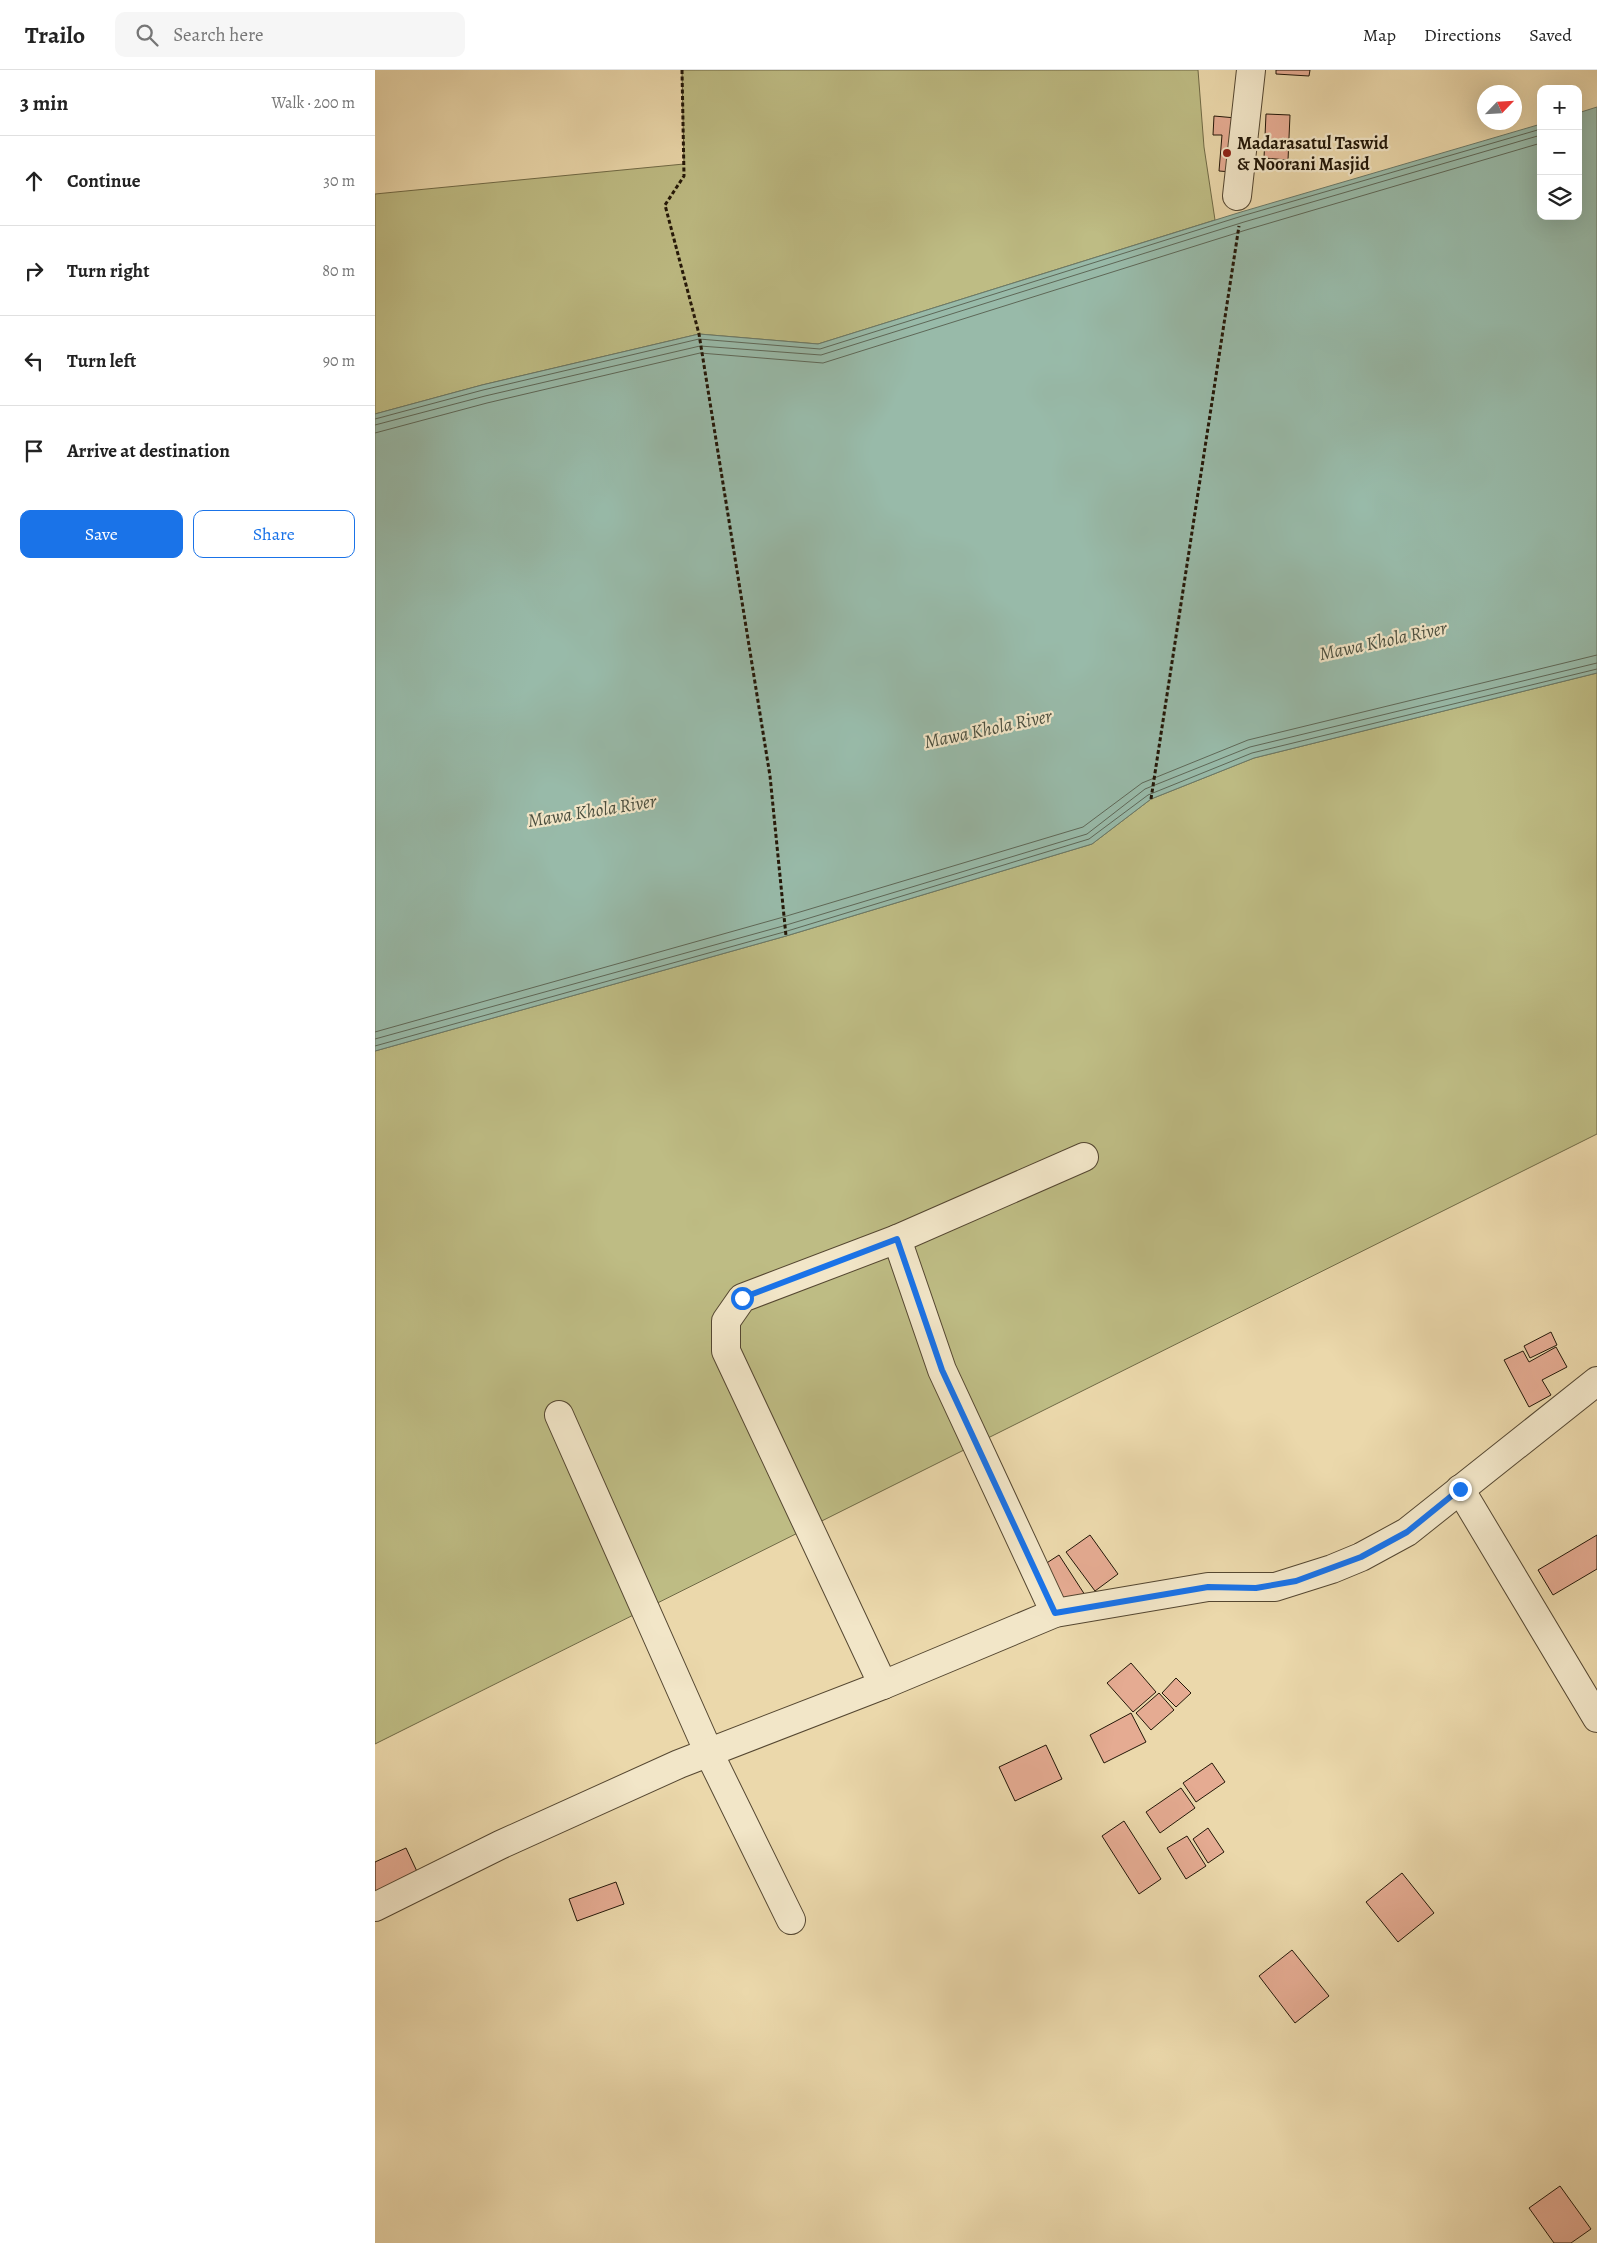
<!DOCTYPE html>
<html lang="en">
<head>
<meta charset="utf-8">
<style>
  :root { --surface:#fff; --page:#f6f6f6; --text:#222; --muted:#767676; --line:#e0e0e0; --accent:#1a73e8 }
  body { margin:0; font-family:Alegreya,serif; background:var(--page); color:var(--text) }
  .controls { position:absolute; right:15px; top:15px; display:grid; overflow:hidden; border-radius:10px; box-shadow:0 5px 20px #0002 }
  .controls button { width:45px; height:45px; display:grid; place-items:center; padding:0; border:0; border-bottom:1px solid var(--line); background:var(--surface); color:var(--text); font:25px sans-serif }
  .compass { position:absolute; left:1102px; top:15px; width:45px; height:45px; border-radius:50%; background:var(--surface); box-shadow:0 5px 20px #0002; rotate:65deg }
  .stop { position:absolute; width:15px; height:15px; margin:-11px; border:4px solid #1a73e8; border-radius:50%; background:#fff }
  .stop.end { background:#1a73e8; border-color:#fff; box-shadow:0 1px 5px #0008 }
  .list { margin:0; padding:0; list-style:none }
  h2 { display:flex; justify-content:space-between; align-items:center; height:65px; margin:0; padding:0 20px; font-size:21px }
  h2 small { font-size:16px; font-weight:400; color:var(--muted) }
  .list li { display:grid; grid-template-columns:32px 1fr auto; gap:15px; align-items:center; box-sizing:border-box; height:90px; padding:0 20px; border-top:1px solid var(--line) }
  .list b { display:block; font-size:19px; white-space:nowrap }
  .list em { font-size:16px; font-style:normal; color:var(--muted) }
  .actions { display:flex; gap:10px; padding:15px 20px }
  .actions a { flex:1; padding:11px 0; border:1px solid var(--accent); border-radius:10px; text-align:center; font-size:18px; color:var(--accent) }
  .actions .main { background:var(--accent); color:#fff }
  .icon { flex:none; width:28px; height:28px; fill:none; stroke:currentColor; stroke-width:2; stroke-linecap:round; stroke-linejoin:round }
  .map { position:relative; flex:none; width:1222px; height:2173px; overflow:hidden }
  header { display:flex; align-items:center; gap:30px; box-sizing:border-box; height:70px; padding:0 25px; background:var(--surface); border-bottom:1px solid var(--line) }
  header strong { font-size:24px }
  nav { display:flex; gap:28px; margin-inline-start:auto; font-size:18px }
  .search { width:350px; height:45px; background:var(--page); display:flex; align-items:center; gap:12px; box-sizing:border-box; padding:0 18px; border-radius:10px; color:var(--muted); font-size:19px }
  main { display:flex }
  aside { flex:1; background:var(--surface) }
  .map>svg:first-child { display:block }
  .green { fill:#bebc84; stroke:#706a46 }
  .water { fill:#98baa9; stroke:#697969 }
  .lines { fill:none; stroke-linecap:round; stroke-linejoin:round }
  .shore { stroke:#5e6858; stroke-width:1 }
  .building { fill:#e5ab92; stroke:#231708 }
  .minor-casing { stroke:#554731; stroke-width:30 }
  .path { stroke:#231708; stroke-width:3; stroke-dasharray:4 2.5; stroke-linecap:butt }
  .minor { stroke:#f2e6c8; stroke-width:28 }
  .route { stroke:#1a73e8; stroke-width:6 }
  .poi-dot { fill:#8f2418; stroke:#f2e6c8; stroke-width:2 }
  .labels { text-anchor:middle; dominant-baseline:central; stroke-width:4.5; stroke-linejoin:round; paint-order:stroke }
  .poi-label { font-size:18px; font-weight:bold; fill:#231708; stroke:#f2e6c8; text-anchor:start }
  .water-label { font-size:19px; font-style:italic; fill:#4c5040; stroke:#f2e6c8 }
</style>
</head>
<body>
<header>
<strong>Trailo</strong>
<div class="search"><svg class="icon" aria-label="search" viewBox="0 0 24 24"><circle cx="10" cy="10" r="6"/><path d="M15 15l6 6"/></svg>Search here</div>
<nav><a>Map</a><a>Directions</a><a>Saved</a></nav>
</header>
<main>
<aside>
<h2>3 min<small>Walk · 200 m</small></h2>
<ul class="list">
<li><svg class="icon" aria-label="ahead" viewBox="0 0 24 24"><path d="M12 20V5M6 11l6-6 6 6"/></svg><div><b>Continue</b></div><em>30 m</em></li>
<li><svg class="icon" aria-label="right" viewBox="0 0 24 24"><path d="M7 20v-9h11M14 6l5 5-5 5"/></svg><div><b>Turn right</b></div><em>80 m</em></li>
<li><svg class="icon" aria-label="left" viewBox="0 0 24 24"><path d="M17 20v-9H6M10 6l-5 5 5 5"/></svg><div><b>Turn left</b></div><em>90 m</em></li>
<li><svg class="icon" aria-label="arrive" viewBox="0 0 24 24"><path d="M6 21V4h12l-3 4 3 4H6"/></svg><div><b>Arrive at destination</b></div></li>
</ul>
<div class="actions"><a class="main">Save</a><a>Share</a></div>
</aside>
<div class="map">
<svg width="1222" height="2173" viewBox="0 0 1222 2173">
  <rect width="100%" height="100%" fill="#ebd8ab"/>
  <filter id="stains"><feTurbulence type="fractalNoise" baseFrequency=".004" numOctaves="4"/><feColorMatrix values="0 0 0 0 .2 0 0 0 0 .09 0 0 0 0 .02 0 0 0 .5 -.17"/></filter>
  <radialGradient id="worn" r=".72"><stop offset=".6" stop-color="#630" stop-opacity="0"/><stop offset="1" stop-color="#630" stop-opacity=".3"/></radialGradient>
  <!-- green -->
  <g class="green">
    <path d="M307 0H823L829 77 840 150 443 274 324 264 107 315 0 344V124L309 94Z"/>
    <path d="M1222 603V1064L0 1674V981L411 866 717 774 776 729 879 688Z"/>
  </g>
  <!-- water -->
  <path class="water" d="M1222 37V603L879 688 776 729 717 774 411 866 0 981V344L107 315 324 264 443 274 866 142 1166 54V146H1203V43Z"/>
  <g class="lines">
    <!-- shore -->
    <g class="shore">
      <path d="M0 349 108 320 324 269 445 279 867 146 1166 59"/>
      <path d="M0 355 110 326 325 276 446 285 869 152 1166 65"/>
      <path d="M0 363 112 333 325 283 448 293 871 160 1166 73"/>
      <path d="M0 962 405 848 708 757 767 713 873 670 1222 585"/>
      <path d="M0 969 408 856 712 764 770 719 875 677 1222 593"/>
      <path d="M0 976 409 862 714 769 773 725 877 683 1222 599"/>
    </g>
  </g>
  <!-- building -->
  <g class="building">
    <path d="M901 0H935L934 6 901 4Z"/>
    <path d="M891 44 915 45 913 90 889 88Z"/>
    <path d="M839 46 861 48 857 102 844 101 847 65H838Z"/>
    <path d="M1176 1262 1182 1275 1155 1288 1149 1276Z"/>
    <path d="M1181 1277 1192 1297 1167 1310 1176 1325 1154 1337 1129 1290 1148 1281 1154 1292Z"/>
    <path d="M715 1465 743 1504 720 1521 691 1482Z"/>
    <path d="M1222 1465V1499L1178 1525 1163 1500Z"/>
    <path d="M684 1485 710 1525 692 1536 667 1496Z"/>
    <path d="M756 1593 781 1622 758 1642 732 1613Z"/>
    <path d="M801 1608 816 1623 801 1637 787 1623Z"/>
    <path d="M784 1623 799 1640 776 1660 761 1643Z"/>
    <path d="M756 1643 771 1672 729 1693 715 1665Z"/>
    <path d="M671 1675 687 1709 640 1731 624 1697Z"/>
    <path d="M837 1693 850 1712 821 1732 808 1713Z"/>
    <path d="M806 1718 820 1738 785 1763 771 1742Z"/>
    <path d="M749 1751 786 1809 764 1824 727 1766Z"/>
    <path d="M833 1758 849 1782 833 1793 818 1769Z"/>
    <path d="M812 1766 831 1796 811 1809 792 1778Z"/>
    <path d="M31 1778 46 1810 0 1831V1792Z"/>
    <path d="M1027 1803 1059 1843 1023 1872 991 1832Z"/>
    <path d="M241 1812 249 1834 202 1851 194 1829Z"/>
    <path d="M917 1880 954 1926 920 1953 884 1906Z"/>
    <path d="M1185 2116 1216 2159 1196 2173H1179L1154 2138Z"/>
  </g>
  <g class="lines">
    <defs>
      <g id="minor">
        <path d="M862 126 876 0"/>
        <path d="M522 1169 567 1300 680 1543"/>
        <path d="M184 1345 334 1683 416 1850"/>
        <path d="M1085 1419 1222 1648"/>
        <path d="M508 1615 351 1281V1251L367 1228 522 1169 709 1087"/>
        <path d="M0 1837 125 1775 304 1694 508 1615 680 1543 833 1517H900L957 1499 986 1487 1032 1462 1222 1311"/>
      </g>
    </defs>
    <!-- minor casing -->
    <use href="#minor" class="minor-casing"/>
    <!-- path -->
    <g class="path">
      <path d="M307 0 309 106 290 135 324 264 395 706 411 866"/>
      <path d="M776 729 864 156"/>
    </g>
    <!-- minor -->
    <use href="#minor" class="minor"/>
  </g>
  <g class="lines">
    <!-- route -->
    <path class="route" d="M367 1228 522 1169 567 1300 680 1543 833 1517 881 1518 921 1511 986 1487 1032 1462 1085 1419"/>
  </g>
  <!-- markers -->
  <circle class="poi-dot" cx="852" cy="83" r="5"/>
  <g class="labels">
    <!-- poi labels -->
    <g class="poi-label">
      <text x="862" y="73">Madarasatul Taswid<tspan x="862" dy="21">&amp; Noorani Masjid</tspan></text>
    </g>
    <!-- water labels -->
    <g class="water-label">
      <text transform="translate(1008 571) rotate(-12)">Mawa Khola River</text>
      <text transform="translate(613 659) rotate(-12)">Mawa Khola River</text>
      <text transform="translate(217 741) rotate(-9)">Mawa Khola River</text>
    </g>
  </g>
  <rect width="100%" height="100%" filter="url(#stains)"/>
  <rect width="100%" height="100%" fill="url(#worn)"/>
</svg>
<div class="controls">
<button>+</button>
<button>−</button>
<button><svg class="icon" aria-label="layers" viewBox="0 0 24 24"><path d="M12 4l9 5-9 5-9-5zM3 14l9 5 9-5"/></svg></button>
</div>
<svg class="compass" viewBox="-18 -18 36 36"><path d="M0-13l5 13h-10z" fill="#e53935"/><path d="M0 13l5-13h-10z" fill="#767676"/></svg>
<div class="stop" style="left:367px;top:1228px"></div>
<div class="stop end" style="left:1085px;top:1419px"></div>
</div>
</main>
</body>
</html>
